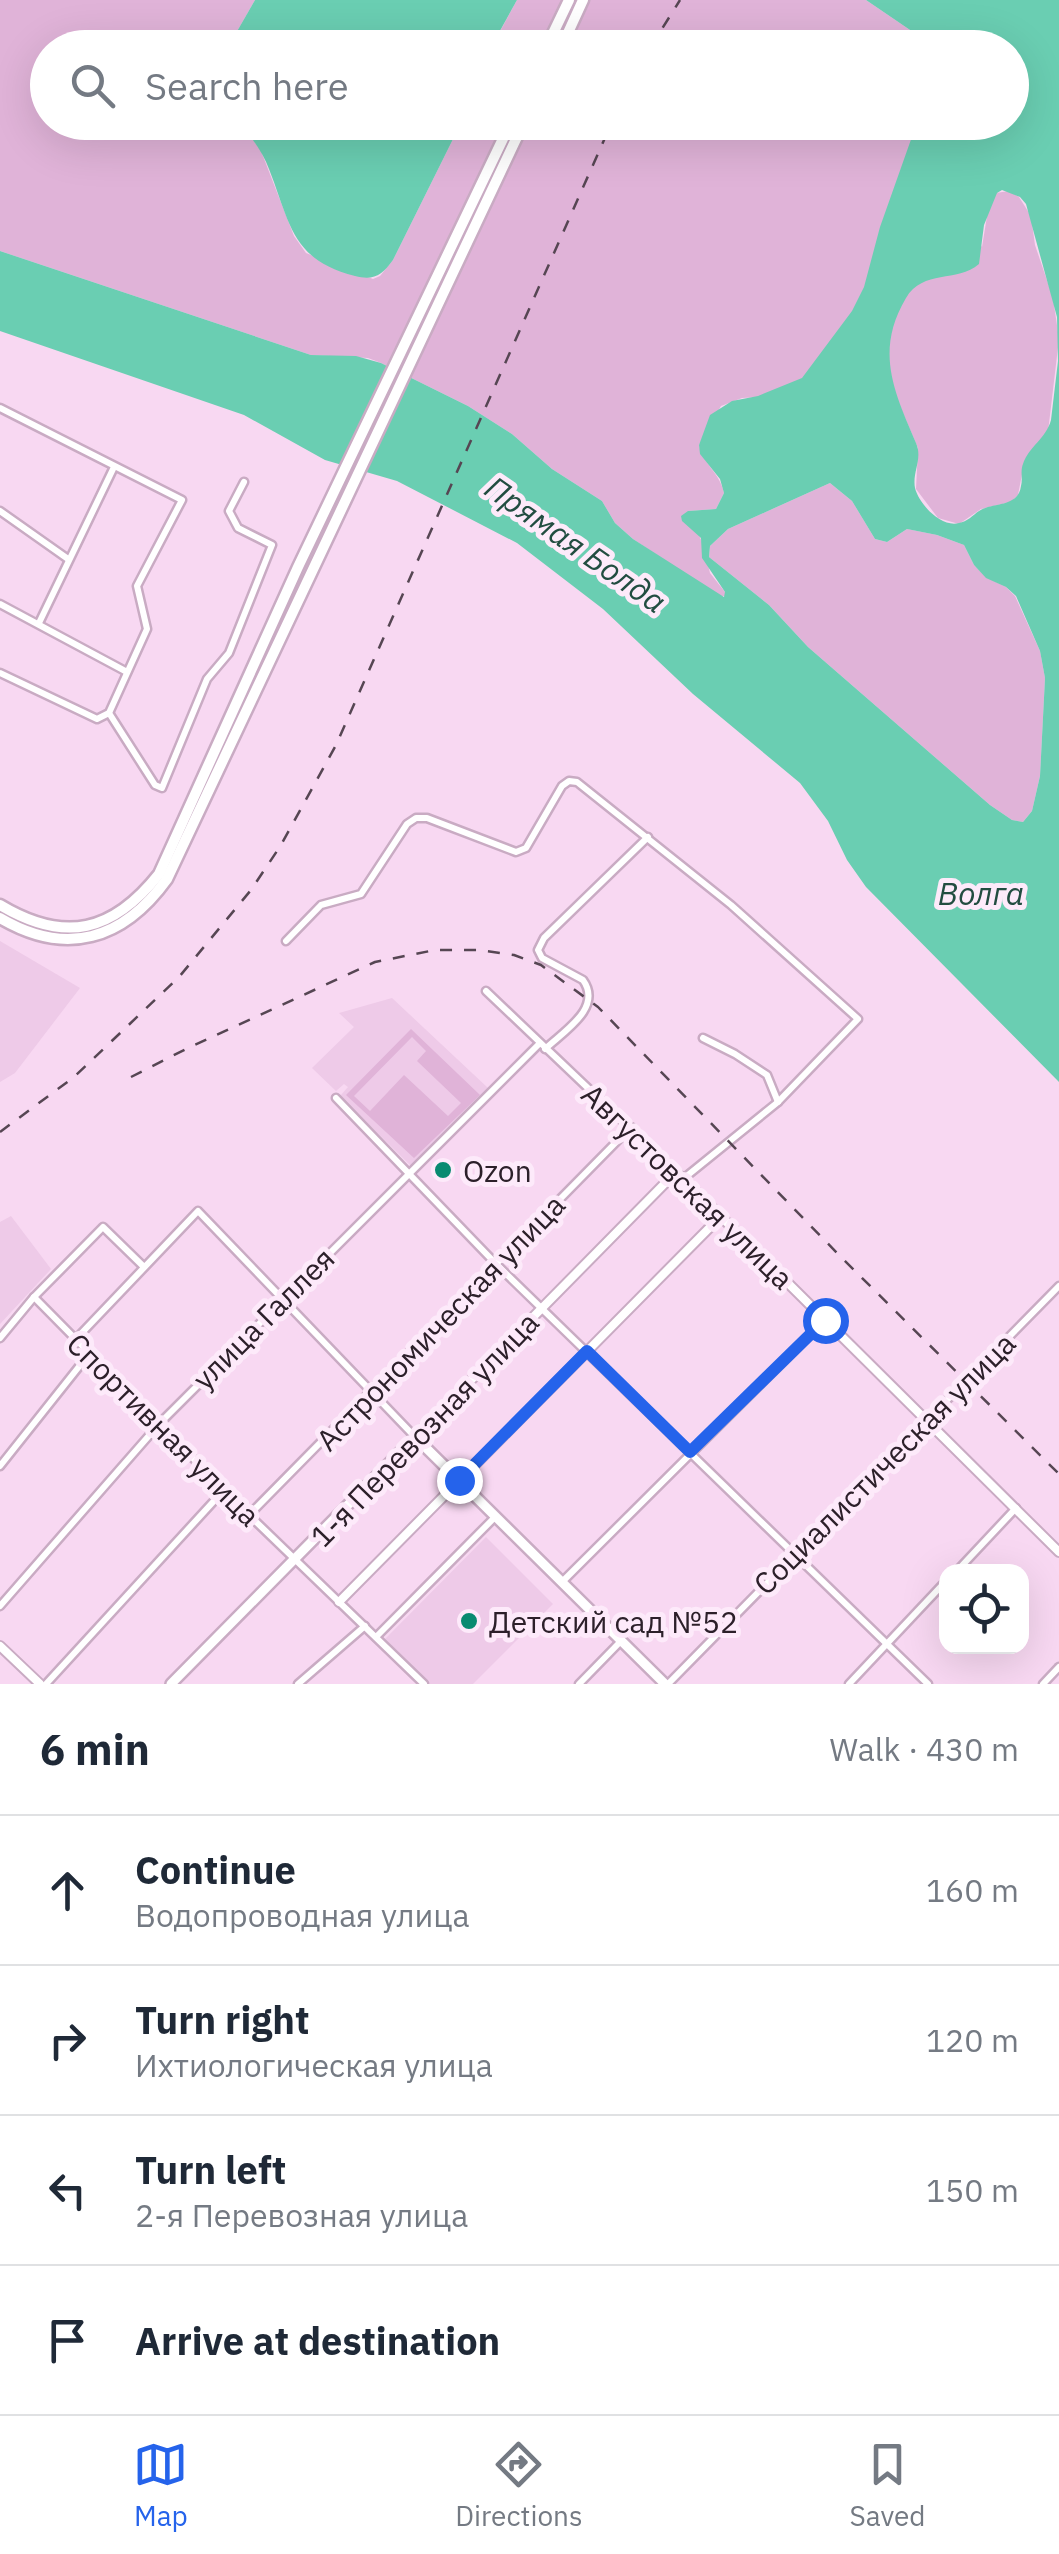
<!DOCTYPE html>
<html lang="en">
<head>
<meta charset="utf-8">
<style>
  :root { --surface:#fff; --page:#f2f2f3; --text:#1f2937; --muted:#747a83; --line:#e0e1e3; --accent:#2563eb }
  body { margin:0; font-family:"IBM Plex Sans",sans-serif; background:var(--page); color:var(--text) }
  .controls { position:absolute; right:30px; bottom:30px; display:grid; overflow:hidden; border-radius:20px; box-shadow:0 10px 40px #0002 }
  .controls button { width:90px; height:90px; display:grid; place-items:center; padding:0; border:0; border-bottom:2px solid var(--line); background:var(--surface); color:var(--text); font:50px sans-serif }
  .stop { position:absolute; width:30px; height:30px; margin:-22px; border:8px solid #2563eb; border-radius:50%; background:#fff }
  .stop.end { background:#2563eb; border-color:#fff; box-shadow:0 2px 10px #0008 }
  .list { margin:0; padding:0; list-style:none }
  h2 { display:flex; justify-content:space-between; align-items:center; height:130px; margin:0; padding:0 40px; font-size:42px }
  h2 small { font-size:32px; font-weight:400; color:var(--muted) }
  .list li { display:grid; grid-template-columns:65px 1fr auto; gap:30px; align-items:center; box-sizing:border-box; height:150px; padding:0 40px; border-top:2px solid var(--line) }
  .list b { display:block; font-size:38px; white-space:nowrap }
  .list p { margin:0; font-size:32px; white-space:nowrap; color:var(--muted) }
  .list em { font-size:32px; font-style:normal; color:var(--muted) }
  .icon { flex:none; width:55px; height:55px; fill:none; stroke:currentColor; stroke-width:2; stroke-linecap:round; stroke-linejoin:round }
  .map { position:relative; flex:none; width:1059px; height:1684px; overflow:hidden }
  .search { position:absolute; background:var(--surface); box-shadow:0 10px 40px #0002; left:30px; right:30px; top:30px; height:110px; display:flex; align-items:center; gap:25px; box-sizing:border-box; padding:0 35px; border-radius:55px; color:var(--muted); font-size:38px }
  .sheet { height:730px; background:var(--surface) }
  nav { display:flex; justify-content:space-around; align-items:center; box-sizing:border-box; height:140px; border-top:2px solid var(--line); background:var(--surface); font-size:28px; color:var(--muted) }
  nav a { display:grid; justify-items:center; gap:5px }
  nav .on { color:var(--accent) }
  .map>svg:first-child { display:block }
  .built { fill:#eecae8 }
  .green { fill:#e0b3d8; fill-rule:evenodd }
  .water { fill:#6aceb2; fill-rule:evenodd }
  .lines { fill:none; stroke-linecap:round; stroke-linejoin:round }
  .minor-casing { stroke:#c9abc3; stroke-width:11 }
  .tertiary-casing { stroke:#c9abc3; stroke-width:12 }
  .secondary-casing { stroke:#c9abc3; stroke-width:14 }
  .trunk-casing { stroke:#c9abc3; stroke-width:15 }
  .minor { stroke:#fff; stroke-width:6 }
  .tertiary { stroke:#fff; stroke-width:8 }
  .secondary { stroke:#fff; stroke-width:9 }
  .trunk { stroke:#fff; stroke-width:10 }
  .rail { stroke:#564653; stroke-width:2.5; stroke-dasharray:12 12; stroke-linecap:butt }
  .route { stroke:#2563eb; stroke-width:12 }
  .poi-dot { fill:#098b71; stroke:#fdeafa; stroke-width:4 }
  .labels { text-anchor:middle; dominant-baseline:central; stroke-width:10; stroke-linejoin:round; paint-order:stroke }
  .poi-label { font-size:30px; fill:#2c202a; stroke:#fdeafa; text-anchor:start }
  .street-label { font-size:30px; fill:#2c202a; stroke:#fdeafa }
  .water-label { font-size:32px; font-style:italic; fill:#224d41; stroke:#fdeafa }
</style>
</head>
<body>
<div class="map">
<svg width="1059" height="1684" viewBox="0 0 1059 1684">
  <rect width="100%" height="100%" fill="#f8d8f2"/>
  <!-- built -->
  <g class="built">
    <path d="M0 941 80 988 15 1073 0 1082Z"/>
    <path d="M392 998 488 1088 411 1166 342 1098 341 1095 348 1087 344 1084 336 1091 312 1068 354 1027 339 1013Z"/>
    <path d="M11 1216 51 1269 0 1324V1222Z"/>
    <path d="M486 1537 553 1604 473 1684H430L385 1639Z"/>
  </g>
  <!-- green -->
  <g class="green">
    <path d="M0 0H255L228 47 48 48V122L241 123 261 151 294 236 306 253 373 279 380 276 393 260 461 123H924L914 130 982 247 988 210 996 193 1009 191 1019 197 1031 216 1035 245 1053 298 1059 339 1048 432 1025 459 1018 495 1011 502 981 509 959 524 938 518 916 489 918 448 893 390 742 398 721 406 699 445C703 464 720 473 724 493L716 509 688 511 703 544 710 573 725 592 726 596H719L633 539 615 523 602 501 552 469 512 434 468 406 381 363 368 358 311 355 0 251Z"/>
    <path d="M517 0H866L935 47 491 48Z"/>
    <path d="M830 483 852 501 875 539 887 542 907 529 937 535 964 545 974 565 986 577 1006 587 1015 596 1040 651 1045 678 1040 776 1032 811 1023 822 1012 820 990 805 808 647 769 605 709 557 710 546 728 529Z"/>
    <path d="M411 1029 480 1095 414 1158 346 1095ZM412 1037 426 1051 417 1061 461 1103 448 1116 404 1075 370 1111 354 1096Z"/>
  </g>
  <!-- water -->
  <g class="water">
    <path d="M255 0H517L491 47H228Z"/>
    <path d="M866 0H1059V1082L866 887 847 860 828 821 800 783 693 694 603 609 517 543 397 481 325 460 244 415 0 331V251L311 355 356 356 381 363 468 406 512 434 552 469 602 501 615 523 633 539 724 597 725 592 702 558 701 538 682 521 681 516 688 511 716 509 724 493 720 479 700 454 699 445 710 415 732 401 758 396 802 378 852 311 864 287 880 227 914 131 924 123 1012 122V48L935 47ZM1002 190 1020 197 1026 204 1057 317 1058 361 1051 420C1046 439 1029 446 1023 464 1020 471 1023 479 1021 486 1018 508 993 502 979 511 973 515 967 522 959 523 941 528 919 504 915 488 912 472 923 459 916 443 895 393 874 352 906 298 923 269 957 283 979 264L984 225 997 193ZM830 483 852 501 875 539 887 542 907 529 937 535 964 545 974 565 986 578 1006 587 1016 596 1040 651 1045 678 1040 776 1032 811 1023 822 1012 820 990 805 808 647 769 605 709 557 710 546 728 529Z"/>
    <path d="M241 123H461L393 260C382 275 374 281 355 276 291 260 290 222 269 169 263 152 251 138 241 123Z"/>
  </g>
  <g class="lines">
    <defs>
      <g id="minor">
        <path d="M0 408 182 500 137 586 147 629 109 713 97 719 0 673"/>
        <path d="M0 511 68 559"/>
        <path d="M0 604 127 672"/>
        <path d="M39 623 114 467"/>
        <path d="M109 713 155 785 162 788 207 679 229 653 272 545 238 528 229 511 244 482"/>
        <path d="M286 941 321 905 361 894 407 824 416 818H427L516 852 526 848 562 786 569 781 577 782 731 905 858 1019 778 1102 683 1179"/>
        <path d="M486 991 676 1172"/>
        <path d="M703 1038 735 1054 767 1075 778 1102"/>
        <path d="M545 1049C564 1031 603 1008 583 980L542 958 538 950 544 938 648 837"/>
        <path d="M336 1098 497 1265 928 1684"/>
        <path d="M34 1297 249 1515 424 1684"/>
        <path d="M0 1338 34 1297 103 1227 143 1266"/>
        <path d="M75 1340 198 1211 415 1437"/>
        <path d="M0 1466 89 1354"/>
        <path d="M249 1515 631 1127"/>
        <path d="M956 1572 1016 1508"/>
        <path d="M562 1582 825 1320"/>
        <path d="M0 1606 160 1423 540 1043"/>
        <path d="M376 1637 496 1516"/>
        <path d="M46 1684 224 1490"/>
        <path d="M298 1684 365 1626"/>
        <path d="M579 1684 621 1641"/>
        <path d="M668 1684 1059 1286"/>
        <path d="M849 1684 946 1581"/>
        <path d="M1043 1684 1059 1667"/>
      </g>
      <g id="tertiary">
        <path d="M415 1437 676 1172 1059 1552"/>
        <path d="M339 1602 720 1217"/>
        <path d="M0 1646 40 1684"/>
      </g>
      <path id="secondary" d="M171 1684 415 1437 665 1684"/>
      <g id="trunk">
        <path d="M546 48 569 0"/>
        <path d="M561 48 583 0"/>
        <path d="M0 905C65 944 113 932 159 874L298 567 511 122"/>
        <path d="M0 918C66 957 123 940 167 879L524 122"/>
      </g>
    </defs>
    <!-- minor casing -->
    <use href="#minor" class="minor-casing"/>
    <!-- tertiary casing -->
    <use href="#tertiary" class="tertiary-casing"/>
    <!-- secondary casing -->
    <use href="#secondary" class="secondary-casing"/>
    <!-- trunk casing -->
    <use href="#trunk" class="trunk-casing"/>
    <!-- minor -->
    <use href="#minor" class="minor"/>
    <!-- tertiary -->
    <use href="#tertiary" class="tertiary"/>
    <!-- secondary -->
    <use href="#secondary" class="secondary"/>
    <!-- trunk -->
    <use href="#trunk" class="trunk"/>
    <!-- rail -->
    <g class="rail">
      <path d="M650 48 680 0"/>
      <path d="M131 1077 186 1049 375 962 435 950H479L514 955 541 965 598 1007 838 1254 1059 1474"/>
      <path d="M0 1132 74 1077 179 977 251 890 281 845 336 745 612 122"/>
    </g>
  </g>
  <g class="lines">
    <!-- route -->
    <path class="route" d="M459 1480 587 1351 690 1452 825 1320"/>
  </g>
  <!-- markers -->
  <g class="poi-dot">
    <circle cx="443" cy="1170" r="10"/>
    <circle cx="469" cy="1621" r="10"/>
  </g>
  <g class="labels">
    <!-- poi labels -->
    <g class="poi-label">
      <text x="463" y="1170">Ozon</text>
      <text x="489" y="1621">Детский сад №52</text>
    </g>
    <!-- street labels -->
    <g class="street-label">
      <text transform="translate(688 1186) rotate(44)">Августовская улица</text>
      <text transform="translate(263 1318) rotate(-45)">улица Галлея</text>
      <text transform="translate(440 1322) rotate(-46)">Астрономическая улица</text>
      <text transform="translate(164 1429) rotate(45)">Спортивная улица</text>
      <text transform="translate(424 1429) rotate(-46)">1-я Перевозная улица</text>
      <text transform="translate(884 1463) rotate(-45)">Социалистическая улица</text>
    </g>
    <!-- water labels -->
    <g class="water-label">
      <text transform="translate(576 544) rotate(35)">Прямая Болда</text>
      <text x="981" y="893">Волга</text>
    </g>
  </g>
</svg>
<div class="controls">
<button><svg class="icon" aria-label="locate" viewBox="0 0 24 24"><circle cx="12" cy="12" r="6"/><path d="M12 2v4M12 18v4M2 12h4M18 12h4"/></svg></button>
</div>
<div class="stop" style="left:825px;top:1320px"></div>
<div class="stop end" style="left:459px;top:1480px"></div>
<div class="search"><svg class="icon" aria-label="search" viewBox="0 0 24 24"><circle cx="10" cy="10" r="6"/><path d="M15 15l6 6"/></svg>Search here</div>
</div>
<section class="sheet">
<h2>6 min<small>Walk · 430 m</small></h2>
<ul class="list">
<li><svg class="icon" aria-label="ahead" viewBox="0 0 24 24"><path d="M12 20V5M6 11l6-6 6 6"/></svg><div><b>Continue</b><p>Водопроводная улица</p></div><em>160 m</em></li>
<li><svg class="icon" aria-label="right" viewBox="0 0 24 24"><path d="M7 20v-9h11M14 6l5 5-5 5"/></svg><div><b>Turn right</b><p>Ихтиологическая улица</p></div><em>120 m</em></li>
<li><svg class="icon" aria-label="left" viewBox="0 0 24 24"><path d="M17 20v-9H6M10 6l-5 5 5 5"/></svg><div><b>Turn left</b><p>2-я Перевозная улица</p></div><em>150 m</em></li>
<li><svg class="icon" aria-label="arrive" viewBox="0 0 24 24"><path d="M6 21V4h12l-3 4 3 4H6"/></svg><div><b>Arrive at destination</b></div></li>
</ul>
</section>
<nav>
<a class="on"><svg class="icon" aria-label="map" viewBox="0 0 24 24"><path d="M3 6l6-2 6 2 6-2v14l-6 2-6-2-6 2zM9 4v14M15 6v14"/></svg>Map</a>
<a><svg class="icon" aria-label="directions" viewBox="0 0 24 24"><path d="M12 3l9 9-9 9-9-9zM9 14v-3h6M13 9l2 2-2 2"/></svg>Directions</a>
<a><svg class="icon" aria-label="saved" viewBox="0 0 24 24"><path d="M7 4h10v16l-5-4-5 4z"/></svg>Saved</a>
</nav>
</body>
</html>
